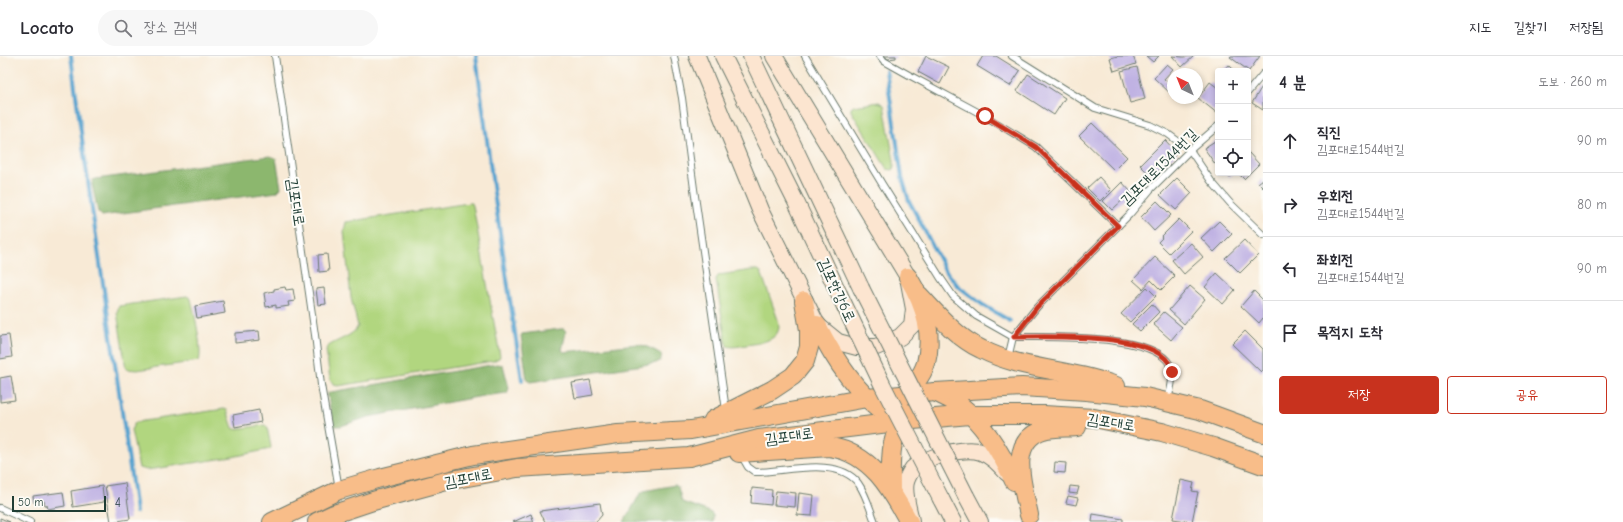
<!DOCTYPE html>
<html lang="ko">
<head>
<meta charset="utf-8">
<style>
  :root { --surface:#fff; --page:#f7f7f7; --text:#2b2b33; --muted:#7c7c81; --line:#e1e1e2; --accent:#c8321e }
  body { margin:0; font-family:"Comic Neue","Poor Story",sans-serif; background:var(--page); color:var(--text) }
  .controls { position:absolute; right:12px; top:12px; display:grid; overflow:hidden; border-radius:4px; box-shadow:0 2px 6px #0003 }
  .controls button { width:36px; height:36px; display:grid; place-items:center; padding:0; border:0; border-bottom:1px solid var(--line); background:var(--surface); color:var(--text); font:20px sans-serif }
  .compass { position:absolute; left:1167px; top:12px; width:36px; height:36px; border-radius:50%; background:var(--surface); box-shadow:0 2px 6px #0003; rotate:317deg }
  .scale { position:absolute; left:12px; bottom:10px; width:94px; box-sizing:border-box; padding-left:4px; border:2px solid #1f3d34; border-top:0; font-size:11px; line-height:14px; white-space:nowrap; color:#1f3d34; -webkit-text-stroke:3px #fdfcf7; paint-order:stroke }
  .stop { position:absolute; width:12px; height:12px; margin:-9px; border:3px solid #c8321e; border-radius:50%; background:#fff }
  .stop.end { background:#c8321e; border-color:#fff; box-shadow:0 1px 4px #0008 }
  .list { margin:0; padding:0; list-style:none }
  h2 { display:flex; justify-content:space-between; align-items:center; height:52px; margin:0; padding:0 16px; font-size:17px }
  h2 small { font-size:13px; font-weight:400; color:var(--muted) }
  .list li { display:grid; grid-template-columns:26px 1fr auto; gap:12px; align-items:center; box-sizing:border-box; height:64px; padding:0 16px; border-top:1px solid var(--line) }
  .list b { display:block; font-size:15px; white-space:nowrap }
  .list p { margin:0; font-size:13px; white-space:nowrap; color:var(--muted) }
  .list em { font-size:13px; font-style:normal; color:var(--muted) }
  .actions { display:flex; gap:8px; padding:12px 16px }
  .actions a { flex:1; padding:9px 0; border:1px solid var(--accent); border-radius:4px; text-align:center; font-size:14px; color:var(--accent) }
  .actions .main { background:var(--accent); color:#fff }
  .icon { flex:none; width:22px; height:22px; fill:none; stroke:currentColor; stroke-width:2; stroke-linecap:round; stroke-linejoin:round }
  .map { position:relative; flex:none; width:1263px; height:466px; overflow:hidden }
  header { display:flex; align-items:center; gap:24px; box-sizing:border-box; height:56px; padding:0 20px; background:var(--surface); border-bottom:1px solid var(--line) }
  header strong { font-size:19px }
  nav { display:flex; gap:22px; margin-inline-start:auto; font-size:14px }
  .search { width:280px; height:36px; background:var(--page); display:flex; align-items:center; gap:10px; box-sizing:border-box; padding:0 14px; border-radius:22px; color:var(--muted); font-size:15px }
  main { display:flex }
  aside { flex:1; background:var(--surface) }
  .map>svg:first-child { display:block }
  .green { fill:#b1d67f; stroke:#688a5a }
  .forest { fill:#8cb76e; stroke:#567a51 }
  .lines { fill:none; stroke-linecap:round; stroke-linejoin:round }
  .stream { stroke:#56a3cf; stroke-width:4 }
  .building { fill:#c0b2e3 }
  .lane-casing { stroke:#6b7a6d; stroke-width:8 }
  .secondary-casing { stroke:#6b7a6d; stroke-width:18 }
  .primary-casing { stroke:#6b7a6d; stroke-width:20 }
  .lane { stroke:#fff; stroke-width:6 }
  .secondary { stroke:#fce5d0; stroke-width:16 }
  .primary { stroke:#f8bd89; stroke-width:18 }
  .secondary-bridge-casing { stroke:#6b7a6d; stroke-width:18; stroke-linecap:butt }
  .secondary-bridge { stroke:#fce5d0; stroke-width:16 }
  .route { stroke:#c8321e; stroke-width:5 }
  .labels { text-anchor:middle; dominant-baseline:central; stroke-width:4; stroke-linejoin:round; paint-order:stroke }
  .number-label { font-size:13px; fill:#475a60 }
  .street-label { font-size:15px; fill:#1f3d34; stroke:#fdfcf7 }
</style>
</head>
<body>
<header>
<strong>Locato</strong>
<div class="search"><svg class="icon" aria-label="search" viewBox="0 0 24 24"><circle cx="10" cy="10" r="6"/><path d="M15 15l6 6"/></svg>장소 검색</div>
<nav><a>지도</a><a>길찾기</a><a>저장됨</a></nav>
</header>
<main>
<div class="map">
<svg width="1263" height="466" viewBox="0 0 1263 466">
  <rect width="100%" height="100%" fill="#fdfcf7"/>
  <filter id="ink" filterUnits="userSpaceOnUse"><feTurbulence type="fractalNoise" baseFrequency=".025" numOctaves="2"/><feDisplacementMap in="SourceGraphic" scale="8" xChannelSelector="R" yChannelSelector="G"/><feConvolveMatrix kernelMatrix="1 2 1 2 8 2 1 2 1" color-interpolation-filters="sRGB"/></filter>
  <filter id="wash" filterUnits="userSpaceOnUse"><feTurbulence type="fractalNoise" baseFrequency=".012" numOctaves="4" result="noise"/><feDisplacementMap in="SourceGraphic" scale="16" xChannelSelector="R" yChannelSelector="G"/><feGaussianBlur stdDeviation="0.9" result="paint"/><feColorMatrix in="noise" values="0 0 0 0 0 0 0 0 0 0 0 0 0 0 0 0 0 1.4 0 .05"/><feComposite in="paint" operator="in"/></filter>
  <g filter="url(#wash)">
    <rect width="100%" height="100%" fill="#f8ead6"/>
    <!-- green -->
    <g class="green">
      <path d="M879 46 884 49 894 105V111L893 114 887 113 851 55V52L854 50Z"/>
      <path d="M469 147H472L473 150 500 300 499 302 493 305 338 330 334 329 330 323 326 294 327 291C336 284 354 280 358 270L351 242 344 175 346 166Z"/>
      <path d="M752 214H758L761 216 778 264C784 284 761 287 746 289 740 290 733 292 727 290L726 287 716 223 719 219Z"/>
      <path d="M187 240 191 243C194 256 203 294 199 305L137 314 126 313 117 256 119 250Z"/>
      <path d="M224 353 227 354 233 372 235 373 265 369 267 371 271 391 270 393 232 401 147 414 139 412 131 374 134 368 137 366Z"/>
    </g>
    <!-- forest -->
    <g class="forest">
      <path d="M270 100 276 102 281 132 277 136 108 159 102 160 98 156 92 128 93 124 96 123Z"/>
      <path d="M560 273H564L566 276 562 294 564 296 637 288C646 290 653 293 661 298 662 303 661 305 656 307L530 326 527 324 521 280 522 278Z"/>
      <path d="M497 308 503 309 509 332 507 337 483 340 368 361 341 370H335L333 369 328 340V337L331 336Z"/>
      <path d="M675 429 678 431 682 446 710 456 713 459V466H624L640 438 644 435Z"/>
    </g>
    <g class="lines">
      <!-- stream -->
      <g class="stream">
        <path d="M71 0C90 153 116 304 136 456"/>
        <path d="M476 0 493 130 522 324"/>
        <path d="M886 15 902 121 909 145 916 158 945 214 958 230 983 249 1010 265"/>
      </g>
    </g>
    <g id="blocks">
      <!-- building -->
      <g class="building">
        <path d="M884 0H896V2L888 3Z"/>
        <path d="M926 0 949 11 940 28 918 16Z"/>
        <path d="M983 0H996L1020 15 1010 30 977 10Z"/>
        <path d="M1118 0H1133L1136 8 1114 15 1110 2Z"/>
        <path d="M1146 0H1159L1153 6Z"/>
        <path d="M1172 0 1183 1 1194 0 1182 11Z"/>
        <path d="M1231 0H1260L1249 15 1230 1Z"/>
        <path d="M1167 8 1173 13 1164 23 1169 27 1173 23V35L1170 37 1154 22Z"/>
        <path d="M1229 9 1235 15H1222Z"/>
        <path d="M1137 11 1145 43 1130 47 1121 15Z"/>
        <path d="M1028 18 1065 42 1054 59 1017 35Z"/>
        <path d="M1210 26 1218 32V58L1198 42Z"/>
        <path d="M1263 29V54L1252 47Z"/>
        <path d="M1092 67 1127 101 1114 114 1079 80Z"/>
        <path d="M1218 83V106L1215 108 1204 92Z"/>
        <path d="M1165 84 1177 97 1152 121 1140 109Z"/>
        <path d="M1248 96 1259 108 1244 123 1238 117H1248Z"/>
        <path d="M1225 117H1234L1230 121Z"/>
        <path d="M1099 121 1111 134 1100 145 1087 132Z"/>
        <path d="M1177 122 1192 137 1176 154 1160 139Z"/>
        <path d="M1263 123V132L1258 127Z"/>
        <path d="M1122 126 1131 136 1112 154 1103 145Z"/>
        <path d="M1137 131 1142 136 1135 144 1129 139Z"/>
        <path d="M1157 145 1171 159 1154 175 1141 161Z"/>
        <path d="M1179 163 1191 175 1169 197 1158 186 1162 182 1161 181Z"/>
        <path d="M1219 165 1232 178 1214 196 1201 182Z"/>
        <path d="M1244 184 1258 199 1240 217 1225 202Z"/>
        <path d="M1191 187 1203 201 1184 218 1172 204Z"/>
        <path d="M327 198 329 215 319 216 318 199Z"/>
        <path d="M1155 201 1175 220 1161 234 1151 224 1143 233 1133 224Z"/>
        <path d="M1217 217 1235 234 1223 248 1205 231Z"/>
        <path d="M1190 230 1205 243 1184 268 1169 254Z"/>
        <path d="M285 231 286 234 293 233 295 245 288 246 289 250 276 252V249L266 251 264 237 274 235V233Z"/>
        <path d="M1147 231 1156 240 1130 266 1121 258Z"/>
        <path d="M324 232 326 248 318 249 316 233Z"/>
        <path d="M1254 235 1263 244V262L1259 267 1241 250Z"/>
        <path d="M223 245 225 257 197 262 195 250Z"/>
        <path d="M1152 248 1159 256 1140 275 1132 268Z"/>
        <path d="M1164 256 1182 271 1171 284 1153 268Z"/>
        <path d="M259 275 260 284 235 287V277Z"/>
        <path d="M1245 275 1263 293V314L1261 316 1232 288Z"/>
        <path d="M9 279 12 301 0 303V280Z"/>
        <path d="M11 320 15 344 0 346V322Z"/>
        <path d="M590 324 593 339 575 342 572 327Z"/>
        <path d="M259 354 261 366 235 371 233 359Z"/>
        <path d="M1055 406 1066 407 1065 417 1054 416Z"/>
        <path d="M1181 424 1194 427 1192 435 1198 436 1192 466 1173 463Z"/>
        <path d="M125 427 130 463 111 466 105 430Z"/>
        <path d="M102 430 104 446 73 451 71 435Z"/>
        <path d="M1070 430 1079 431 1077 438 1069 437Z"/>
        <path d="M752 432 772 434 771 449 751 447Z"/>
        <path d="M776 435 796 437 795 451 774 449Z"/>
        <path d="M63 436 65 450 48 453 47 449H45L44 445 34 447 33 440Z"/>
        <path d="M799 437 814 439 812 460 797 459Z"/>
        <path d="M1068 440 1078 442 1076 449 1066 447Z"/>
        <path d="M600 447 602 459 596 466H545L540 455Z"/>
        <path d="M531 458 534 466H513Z"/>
        <path d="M1093 458 1123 463V466H1092Z"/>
        <path d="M0 462 10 466H0Z"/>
      </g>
    </g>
  </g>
  <g filter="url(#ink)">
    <use href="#blocks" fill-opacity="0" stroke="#6b7a6d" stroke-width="1"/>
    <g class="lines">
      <defs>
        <g id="lane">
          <path d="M275 0 315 279 321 329 339 433"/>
          <path d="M674 0 682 42 694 133 726 354"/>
          <path d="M805 0 882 128 940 221 953 240 976 260 1013 281"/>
          <path d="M880 0 884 5 909 19 985 60 1036 91 1118 170"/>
          <path d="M1012 0 1095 52 1150 69 1168 78 1190 94 1211 125 1230 147 1263 179"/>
          <path d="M1248 36 1263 18"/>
          <path d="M1013 281C1045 281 1155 277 1170 309 1175 321 1170 333 1168 345"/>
          <path d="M1008 302 1013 281 1037 251 1129 159 1150 134 1190 94 1218 70"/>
          <path d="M741 399 748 411 755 416C784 416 838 400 858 427 866 438 870 453 875 466"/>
          <path d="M0 452 30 466"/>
        </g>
        <g id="secondary">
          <path d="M697 0 760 154 817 269 838 286 857 291H876L900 281 912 269 914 253 908 221 774 0"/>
          <path d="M723 0 796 146 839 238"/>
          <path d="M751 0 861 232"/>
          <path d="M966 440 980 466"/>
          <path d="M941 443 953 466"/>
          <path d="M911 465C909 454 903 437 906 426 907 422 911 415 913 412 926 401 965 390 981 396 992 400 999 408 1007 417"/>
        </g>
        <g id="primary">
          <path d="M919 239C938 259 956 281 981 293 1023 315 1072 313 1116 330"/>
          <path d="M817 269C833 301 853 333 882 355 888 359 895 362 902 365"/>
          <path d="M935 336C943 340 952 344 960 349 985 369 1001 396 1014 425"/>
          <path d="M901 342C911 332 922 321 926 307 934 276 924 247 908 221"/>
          <path d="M713 364 772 334 793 320 805 305 809 291V274L804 245"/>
          <path d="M739 397 830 391C871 397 891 433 909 466"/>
          <path d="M891 434C891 403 888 383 907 357"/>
          <path d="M1029 459C1024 433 1006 386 1043 374 1054 371 1067 372 1077 371"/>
          <path d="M272 466 339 434 380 422 473 399 618 378 691 374 867 342 935 336 1022 331 1086 335 1145 341 1200 354 1263 377"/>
          <path d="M317 466 334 458 373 445 446 425 517 412 689 401 759 383 913 364 970 359H1044L1094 362 1162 376 1213 391 1263 409"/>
        </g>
      </defs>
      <!-- lane casing -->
      <use href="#lane" class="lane-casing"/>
      <!-- secondary casing -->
      <use href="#secondary" class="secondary-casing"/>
      <!-- primary casing -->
      <use href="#primary" class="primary-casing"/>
      <!-- lane -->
      <use href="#lane" class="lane"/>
      <!-- secondary -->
      <use href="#secondary" class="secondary"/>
      <!-- primary -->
      <use href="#primary" class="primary"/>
      <defs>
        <g id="secondary-bridge">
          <path d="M861 232 966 440"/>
          <path d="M839 238 883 330 941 443"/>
        </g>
      </defs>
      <!-- secondary-bridge casing -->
      <use href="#secondary-bridge" class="secondary-bridge-casing"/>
      <!-- secondary-bridge -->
      <use href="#secondary-bridge" class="secondary-bridge"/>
    </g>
  </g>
  <g class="lines" filter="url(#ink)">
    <!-- route -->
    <path class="route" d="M985 60 1036 91 1118 170 1037 251 1014 281C1048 281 1149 276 1169 307 1171 310 1171 313 1172 316"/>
  </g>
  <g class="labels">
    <!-- number labels -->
    <g class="number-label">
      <text x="118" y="446">4</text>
    </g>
    <!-- street labels -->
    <g class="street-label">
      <text transform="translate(1159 111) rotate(-45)">김포대로1544번길</text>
      <text transform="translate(296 146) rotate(81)">김포대로</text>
      <text transform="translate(837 234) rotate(65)">김포한강6로</text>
      <text transform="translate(1111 366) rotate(9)">김포대로</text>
      <text transform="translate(789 380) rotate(-8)">김포대로</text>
      <text transform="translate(468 422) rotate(-11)">김포대로</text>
    </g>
  </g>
</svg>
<div class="controls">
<button>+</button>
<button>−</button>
<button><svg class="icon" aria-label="locate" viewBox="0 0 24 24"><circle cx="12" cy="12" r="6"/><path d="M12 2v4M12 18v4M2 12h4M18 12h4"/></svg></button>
</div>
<svg class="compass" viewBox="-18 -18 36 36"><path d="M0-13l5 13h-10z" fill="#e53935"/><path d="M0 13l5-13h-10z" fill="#7c7c81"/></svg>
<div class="scale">50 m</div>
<div class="stop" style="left:985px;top:60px"></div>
<div class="stop end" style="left:1172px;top:316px"></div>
</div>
<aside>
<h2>4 분<small>도보 · 260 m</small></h2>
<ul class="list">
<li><svg class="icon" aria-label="ahead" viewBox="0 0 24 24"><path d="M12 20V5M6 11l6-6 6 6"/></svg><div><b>직진</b><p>김포대로1544번길</p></div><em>90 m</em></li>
<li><svg class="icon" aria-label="right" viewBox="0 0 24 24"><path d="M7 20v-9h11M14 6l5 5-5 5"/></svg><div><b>우회전</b><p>김포대로1544번길</p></div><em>80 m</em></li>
<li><svg class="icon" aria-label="left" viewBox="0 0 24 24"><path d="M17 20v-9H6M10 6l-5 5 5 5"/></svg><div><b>좌회전</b><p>김포대로1544번길</p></div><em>90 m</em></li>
<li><svg class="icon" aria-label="arrive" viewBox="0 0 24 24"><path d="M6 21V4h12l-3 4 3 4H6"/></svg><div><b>목적지 도착</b></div></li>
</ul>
<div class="actions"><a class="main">저장</a><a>공유</a></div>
</aside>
</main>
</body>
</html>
